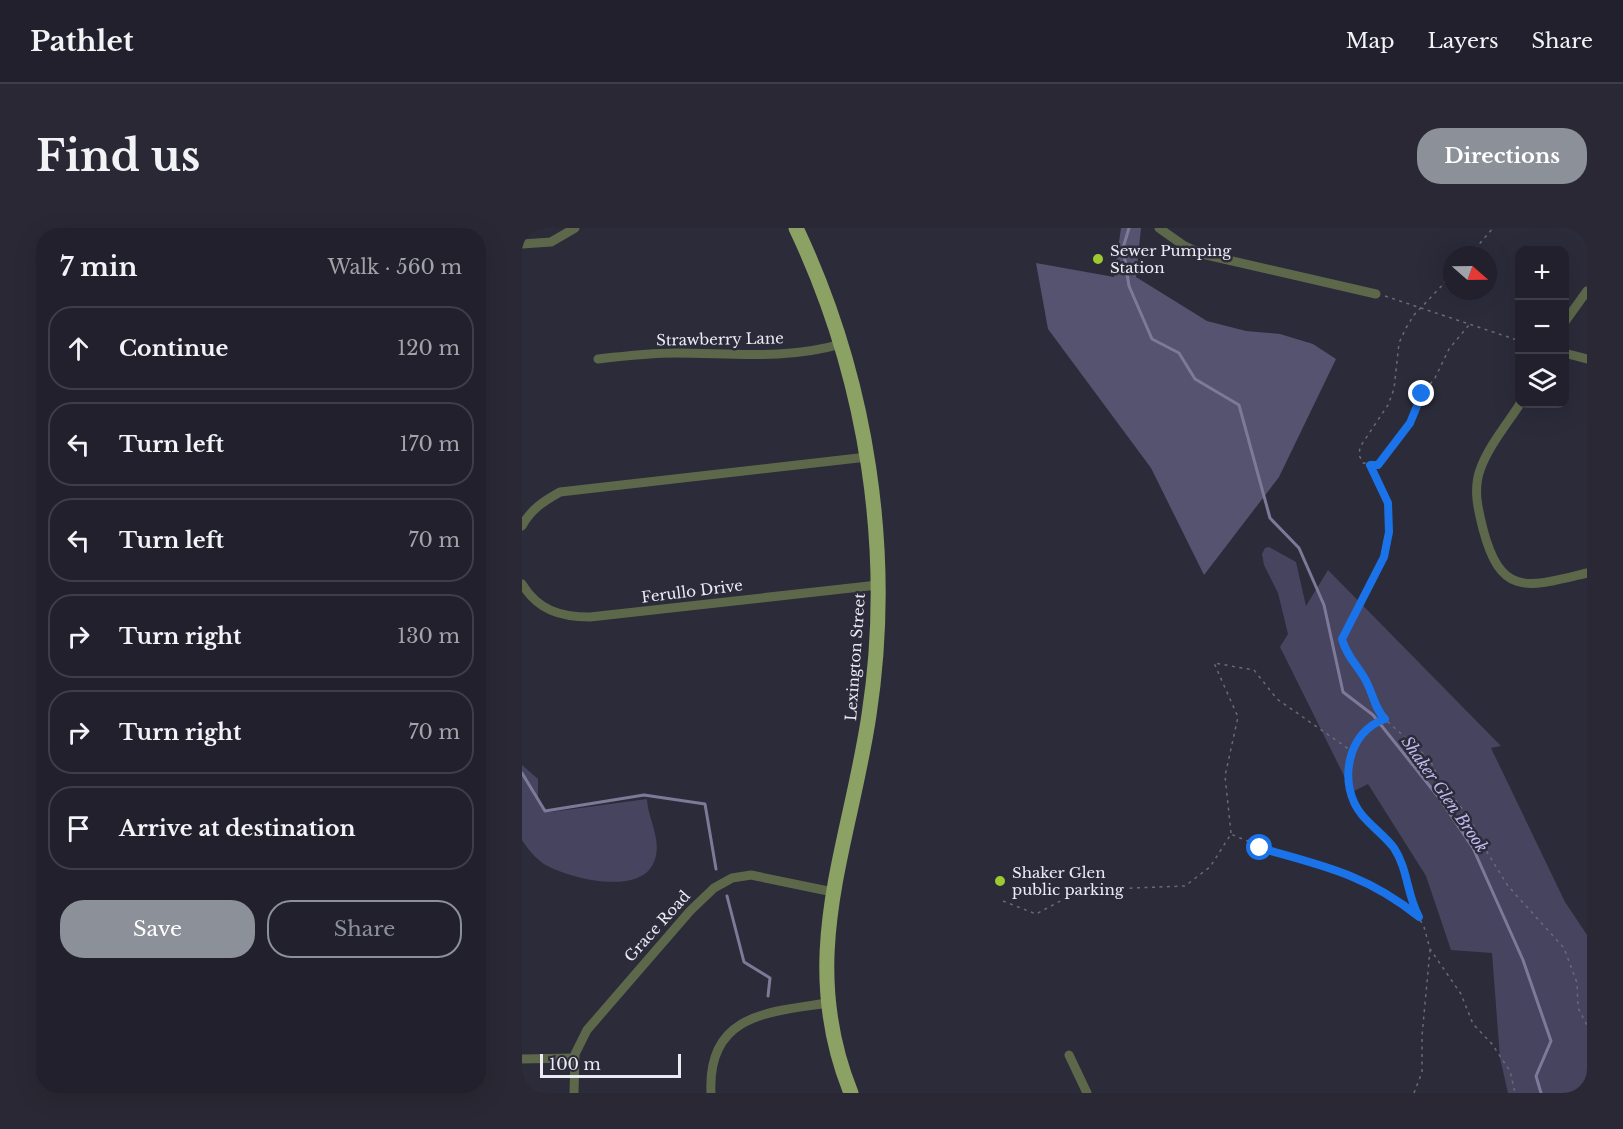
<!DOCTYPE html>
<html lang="en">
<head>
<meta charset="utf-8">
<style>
  :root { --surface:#21202c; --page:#292834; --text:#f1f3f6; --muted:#a2a3a9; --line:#3e3e48; --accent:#8c9099 }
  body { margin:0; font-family:"Libre Baskerville",serif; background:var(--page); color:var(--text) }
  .controls { position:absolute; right:18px; top:18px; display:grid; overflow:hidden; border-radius:12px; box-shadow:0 6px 24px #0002 }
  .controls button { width:54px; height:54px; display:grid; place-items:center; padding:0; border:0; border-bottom:2px solid var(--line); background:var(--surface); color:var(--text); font:30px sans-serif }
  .compass { position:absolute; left:921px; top:18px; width:54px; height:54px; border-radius:50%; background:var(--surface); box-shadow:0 6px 24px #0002; rotate:110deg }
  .scale { position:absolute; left:18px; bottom:15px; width:141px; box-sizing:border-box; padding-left:6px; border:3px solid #ecebf5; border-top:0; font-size:16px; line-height:21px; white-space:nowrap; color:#ecebf5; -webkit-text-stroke:4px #2c2b3a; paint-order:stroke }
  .stop { position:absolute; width:18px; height:18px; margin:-14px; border:4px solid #1a73e8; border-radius:50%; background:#fff }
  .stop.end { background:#1a73e8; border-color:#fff; box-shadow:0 2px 6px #0008 }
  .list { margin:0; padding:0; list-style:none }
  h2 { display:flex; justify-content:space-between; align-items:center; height:78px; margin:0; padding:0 24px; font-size:26px }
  h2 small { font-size:20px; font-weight:400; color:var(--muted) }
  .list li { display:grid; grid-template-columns:39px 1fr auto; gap:18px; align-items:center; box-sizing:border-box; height:84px; margin:0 12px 12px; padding:0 12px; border:2px solid var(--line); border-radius:24px }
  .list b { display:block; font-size:22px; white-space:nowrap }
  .list em { font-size:20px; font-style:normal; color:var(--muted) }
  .actions { display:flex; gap:12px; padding:18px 24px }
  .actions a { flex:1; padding:14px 0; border:2px solid var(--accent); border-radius:24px; text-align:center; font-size:21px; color:var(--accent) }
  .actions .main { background:var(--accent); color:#fff }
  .icon { flex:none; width:33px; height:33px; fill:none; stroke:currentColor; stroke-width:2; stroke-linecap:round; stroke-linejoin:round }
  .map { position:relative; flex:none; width:1065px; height:865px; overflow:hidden; border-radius:24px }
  header { display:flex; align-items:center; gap:36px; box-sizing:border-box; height:84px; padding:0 30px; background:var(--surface); border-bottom:2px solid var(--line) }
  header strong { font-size:28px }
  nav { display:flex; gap:33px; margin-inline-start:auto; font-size:21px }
  .intro { display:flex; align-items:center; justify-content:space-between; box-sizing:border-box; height:144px; padding:0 36px }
  h1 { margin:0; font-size:42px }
  .button { padding:15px 27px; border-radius:24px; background:var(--accent); color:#fff; font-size:21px; font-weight:700 }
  main { display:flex; gap:36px; padding:0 36px }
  aside { flex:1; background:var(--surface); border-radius:24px; box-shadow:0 6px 24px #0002 }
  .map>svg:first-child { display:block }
  .green { fill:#46445f }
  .forest { fill:#55536f }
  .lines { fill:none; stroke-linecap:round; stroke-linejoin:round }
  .stream { stroke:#7c7a98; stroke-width:3 }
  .path { stroke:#6b6a78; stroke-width:1.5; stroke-dasharray:3 4.5; stroke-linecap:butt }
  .street { stroke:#5d684b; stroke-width:9 }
  .primary { stroke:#8ba264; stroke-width:15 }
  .path-bridge { stroke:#6b6a78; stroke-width:1.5; stroke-dasharray:3 4.5; stroke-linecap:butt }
  .route { stroke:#1a73e8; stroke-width:8 }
  .poi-dot { fill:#9dca31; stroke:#2c2b3a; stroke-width:2 }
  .labels { text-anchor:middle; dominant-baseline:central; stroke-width:5; stroke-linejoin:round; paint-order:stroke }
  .poi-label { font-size:15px; fill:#ecebf5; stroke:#2c2b3a; text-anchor:start }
  .street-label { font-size:15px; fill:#ecebf5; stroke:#2c2b3a }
  .water-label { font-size:16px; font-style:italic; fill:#bfbbf0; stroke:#2c2b3a }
</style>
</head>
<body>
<header>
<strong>Pathlet</strong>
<nav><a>Map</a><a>Layers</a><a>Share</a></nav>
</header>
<div class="intro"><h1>Find us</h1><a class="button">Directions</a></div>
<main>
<aside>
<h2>7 min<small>Walk · 560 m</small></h2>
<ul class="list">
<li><svg class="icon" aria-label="ahead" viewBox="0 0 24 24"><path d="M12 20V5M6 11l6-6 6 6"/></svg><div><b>Continue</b></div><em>120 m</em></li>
<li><svg class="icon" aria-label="left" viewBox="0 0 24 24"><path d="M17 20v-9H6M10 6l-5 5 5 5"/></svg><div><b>Turn left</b></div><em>170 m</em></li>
<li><svg class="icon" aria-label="left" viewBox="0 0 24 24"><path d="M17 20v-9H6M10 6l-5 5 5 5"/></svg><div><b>Turn left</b></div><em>70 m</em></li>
<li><svg class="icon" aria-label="right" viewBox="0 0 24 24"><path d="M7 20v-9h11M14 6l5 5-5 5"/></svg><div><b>Turn right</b></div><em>130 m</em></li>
<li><svg class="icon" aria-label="right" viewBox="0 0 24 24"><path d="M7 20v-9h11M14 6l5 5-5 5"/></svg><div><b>Turn right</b></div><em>70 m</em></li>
<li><svg class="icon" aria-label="arrive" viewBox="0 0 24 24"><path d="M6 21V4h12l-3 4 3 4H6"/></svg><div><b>Arrive at destination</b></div></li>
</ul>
<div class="actions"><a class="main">Save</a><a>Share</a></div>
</aside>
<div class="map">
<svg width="1065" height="865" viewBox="0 0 1065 865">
  <rect width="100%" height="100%" fill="#2c2b3a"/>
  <!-- green -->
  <g class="green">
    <path d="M747 319 774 334 784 378 806 342 979 518 969 520 1043 674 1065 707V865H986L978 830 970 725 929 722 904 648 846 556 830 564 758 419 766 406 756 365 742 337 740 326 743 320Z"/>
    <path d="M0 537 16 551V570L19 579 29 584 125 571C126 593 143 616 130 638 113 667 45 650 22 636 13 630 5 620 0 612Z"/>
  </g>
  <!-- forest -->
  <path class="forest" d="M599 0H619L614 49 685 93 724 103 758 106 791 116 814 131 757 249 682 347 629 240 526 101 514 35 592 49Z"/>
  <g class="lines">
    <!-- stream -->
    <g class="stream">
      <path d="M607 0 601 20 607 58 630 111 657 125 673 151 717 177 748 290 777 320 802 377 821 464 851 487 918 571 951 620 1001 732 1029 813 1014 848 1019 865"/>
      <path d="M0 545 23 583 122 567 183 576 194 641"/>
      <path d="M205 668 222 734 248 750 246 768"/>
    </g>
    <!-- path -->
    <g class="path">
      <path d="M948 27 971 0"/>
      <path d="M930 47 892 87 884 100 877 115 872 161 866 177 838 219 837 227 841 235 856 237 888 195 900 166 913 150 927 121 947 97"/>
      <path d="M863 68 998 113"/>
      <path d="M848 237C854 247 855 253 859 263 860 268 864 271 866 275 878 313 836 376 820 411L823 422 844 452 855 484 908 532 917 551 949 592 965 624 986 658 1042 720 1055 755 1056 780 1065 797"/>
      <path d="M858 493 842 502 830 523 827 539 832 569 839 586 871 619 886 653 889 675 902 699 908 721 939 766 951 796 970 816 988 843 993 865"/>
      <path d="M709 605 703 548 716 489 692 435 732 442 755 471 828 522"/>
      <path d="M481 673 514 686 559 662 663 658 688 639 709 606C746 623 784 630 822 644 850 654 874 670 897 689"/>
      <path d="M892 865 900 844V808L908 722"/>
    </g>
    <!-- street -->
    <g class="street">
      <path d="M637 0 661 17 680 26 854 66"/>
      <path d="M0 16 29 14 53 0"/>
      <path d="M1042 95 1065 63"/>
      <path d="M1042 125 1065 131"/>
      <path d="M76 131C102 128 128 125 154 125 209 125 265 132 319 116"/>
      <path d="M998 176C985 196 966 219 958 242 951 262 956 281 961 301 979 370 1006 359 1065 345"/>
      <path d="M0 298C9 281 22 273 38 264L345 229"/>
      <path d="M0 356C16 382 38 389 68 389L356 357"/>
      <path d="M547 827 565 865"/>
      <path d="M0 831 52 830"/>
      <path d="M52 865 53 826 65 802 168 683 192 660 210 650 229 647 311 664"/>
      <path d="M189 865C185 786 246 784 306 775"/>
    </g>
    <!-- primary -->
    <path class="primary" d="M274 0C345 150 372 323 347 487 327 621 274 729 329 865"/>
    <!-- path-bridge -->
    <path class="path-bridge" d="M858 493 863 491"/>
  </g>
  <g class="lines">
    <!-- route -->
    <path class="route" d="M738 620C799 637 846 647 897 689 885 668 886 641 872 620 864 609 849 598 840 587 815 557 825 503 863 491 853 482 851 465 843 451 835 437 824 427 820 411L862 329 867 304 866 275 848 237H856L888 195 900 166"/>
  </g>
  <!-- markers -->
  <g class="poi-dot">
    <circle cx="576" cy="31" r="6"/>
    <circle cx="478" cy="653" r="6"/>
  </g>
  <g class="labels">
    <!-- poi labels -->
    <g class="poi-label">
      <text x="588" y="22">Sewer Pumping<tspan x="588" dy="17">Station</tspan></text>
      <text x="490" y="644">Shaker Glen<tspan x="490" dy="17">public parking</tspan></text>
    </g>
    <!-- street labels -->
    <g class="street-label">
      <text transform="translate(198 111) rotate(-1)">Strawberry Lane</text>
      <text transform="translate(170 363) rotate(-7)">Ferullo Drive</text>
      <text transform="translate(333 429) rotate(-86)">Lexington Street</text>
      <text transform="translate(135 698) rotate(-48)">Grace Road</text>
    </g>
    <!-- water labels -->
    <g class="water-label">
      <text transform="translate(923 566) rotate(55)">Shaker Glen Brook</text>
    </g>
  </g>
</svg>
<div class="controls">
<button>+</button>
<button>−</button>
<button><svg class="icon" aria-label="layers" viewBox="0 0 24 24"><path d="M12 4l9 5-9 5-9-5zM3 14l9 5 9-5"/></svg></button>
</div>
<svg class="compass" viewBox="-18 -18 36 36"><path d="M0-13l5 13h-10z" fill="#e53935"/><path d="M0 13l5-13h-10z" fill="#a2a3a9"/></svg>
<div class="scale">100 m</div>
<div class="stop" style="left:738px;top:620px"></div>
<div class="stop end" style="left:900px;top:166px"></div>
</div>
</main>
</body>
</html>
